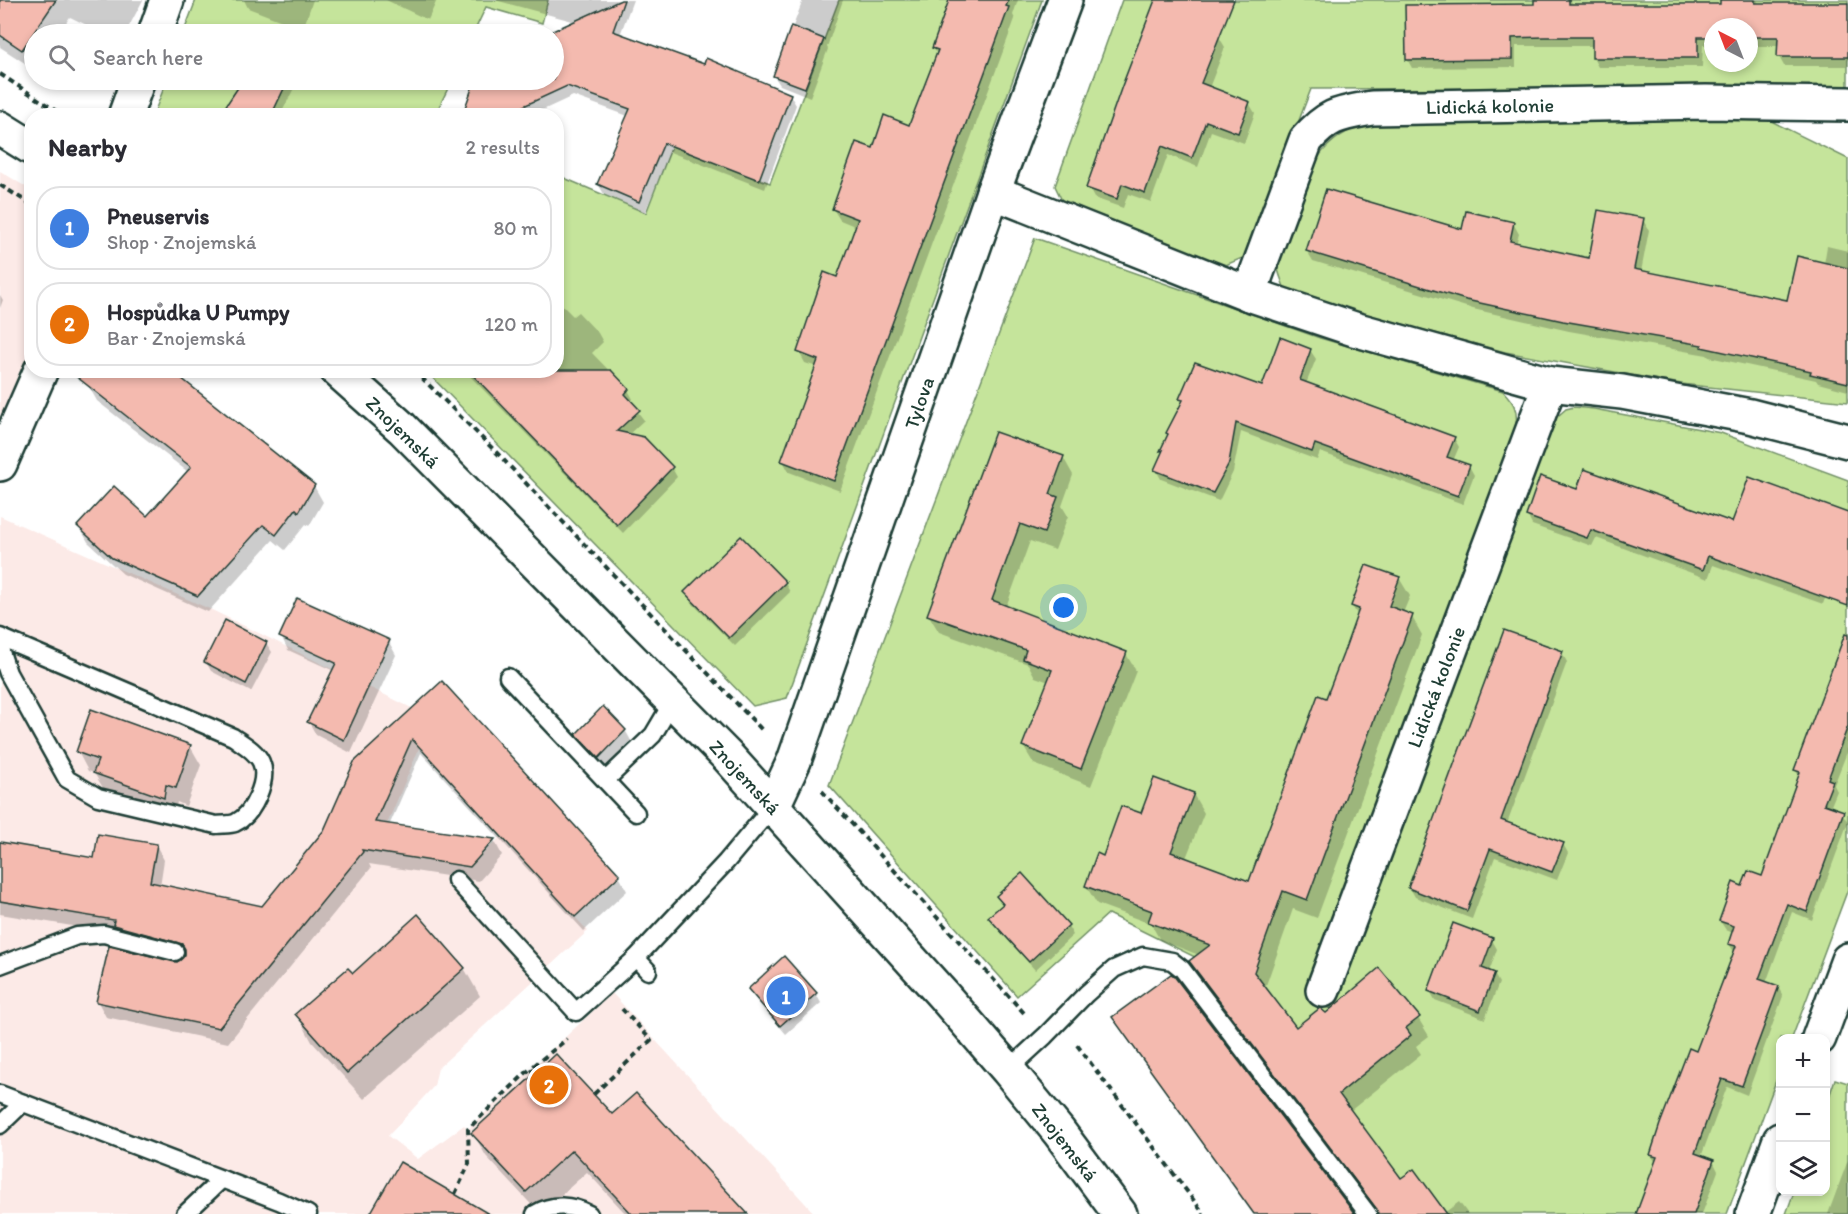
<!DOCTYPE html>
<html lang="en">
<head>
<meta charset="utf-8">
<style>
  :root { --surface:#fff; --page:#f7f7f7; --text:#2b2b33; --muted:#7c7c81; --line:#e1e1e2; --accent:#111827 }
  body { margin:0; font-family:Itim,sans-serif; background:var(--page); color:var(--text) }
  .controls { position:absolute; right:18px; bottom:18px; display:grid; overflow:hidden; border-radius:12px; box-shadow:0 3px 9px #0003 }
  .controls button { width:54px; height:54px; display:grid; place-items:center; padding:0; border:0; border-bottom:2px solid var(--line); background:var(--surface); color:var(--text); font:30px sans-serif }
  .compass { position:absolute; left:1704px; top:18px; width:54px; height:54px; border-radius:50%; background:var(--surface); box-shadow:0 3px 9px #0003; rotate:318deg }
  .you { position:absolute; left:1064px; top:608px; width:21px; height:21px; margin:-15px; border:4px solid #fff; border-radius:50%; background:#1a73e8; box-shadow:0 0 0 9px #1a73e833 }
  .badge { display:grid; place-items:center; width:39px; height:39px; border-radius:50%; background:var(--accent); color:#fff; font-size:20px; font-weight:700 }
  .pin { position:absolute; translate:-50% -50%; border:3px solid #fff; box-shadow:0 2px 6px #0006 }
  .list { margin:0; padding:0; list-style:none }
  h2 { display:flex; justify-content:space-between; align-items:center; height:78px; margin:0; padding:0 24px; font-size:26px }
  h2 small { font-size:20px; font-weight:400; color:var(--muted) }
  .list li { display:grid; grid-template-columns:39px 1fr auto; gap:18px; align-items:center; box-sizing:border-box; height:84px; margin:0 12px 12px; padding:0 12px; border:2px solid var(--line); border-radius:24px }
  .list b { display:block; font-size:22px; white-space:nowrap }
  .list p { margin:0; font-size:20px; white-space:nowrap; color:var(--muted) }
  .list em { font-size:20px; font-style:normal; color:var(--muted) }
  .icon { flex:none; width:33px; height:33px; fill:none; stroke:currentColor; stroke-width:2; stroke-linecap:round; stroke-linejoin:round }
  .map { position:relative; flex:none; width:1848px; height:1214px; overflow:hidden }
  .search { position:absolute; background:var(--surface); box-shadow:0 3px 9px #0003; left:24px; top:24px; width:540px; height:66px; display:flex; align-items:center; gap:15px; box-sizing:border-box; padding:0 21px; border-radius:33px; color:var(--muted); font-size:22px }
  .panel { position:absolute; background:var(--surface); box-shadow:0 3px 9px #0003; left:24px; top:108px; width:540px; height:270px; border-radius:24px }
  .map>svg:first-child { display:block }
  .built { fill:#fceae7 }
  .green { fill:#c5e49b; stroke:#729068; stroke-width:1.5; fill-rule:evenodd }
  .shadow { fill:#0003 }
  .building { fill:#f4baaf; stroke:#1f3d34; stroke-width:1.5 }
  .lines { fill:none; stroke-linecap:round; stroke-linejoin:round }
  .lane-casing { stroke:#1f3d34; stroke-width:21 }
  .street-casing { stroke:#1f3d34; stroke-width:38 }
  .secondary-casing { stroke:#1f3d34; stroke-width:38 }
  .path { stroke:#1f3d34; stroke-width:4; stroke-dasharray:6 4.5; stroke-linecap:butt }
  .lane { stroke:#fff; stroke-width:16 }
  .street { stroke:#fff; stroke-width:33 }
  .secondary { stroke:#fff; stroke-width:33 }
  .labels { text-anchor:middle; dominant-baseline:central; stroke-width:4.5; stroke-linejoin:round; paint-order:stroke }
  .street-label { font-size:20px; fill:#1f3d34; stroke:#fff }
</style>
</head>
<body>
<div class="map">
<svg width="1848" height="1214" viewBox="0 0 1848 1214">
  <rect width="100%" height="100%" fill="#fff"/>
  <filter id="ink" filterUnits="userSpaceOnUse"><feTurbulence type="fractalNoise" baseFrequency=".0167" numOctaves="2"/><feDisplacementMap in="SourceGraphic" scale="12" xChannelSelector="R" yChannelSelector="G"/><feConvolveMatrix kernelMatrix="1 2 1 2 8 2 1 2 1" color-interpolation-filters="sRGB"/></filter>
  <g filter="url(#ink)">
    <!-- built -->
    <g class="built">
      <path d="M0 171 31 190 32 370 52 371 0 482Z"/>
      <path d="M0 516 214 611 432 718 376 850 386 854 470 867 501 836 588 931 438 1068 434 1086 388 1136 418 1159 464 1125 468 1129 612 993 815 1214H0Z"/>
    </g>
    <!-- green -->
    <g class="green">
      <path d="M196 0H548L542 23 486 7 473 34H183Z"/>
      <path d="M839 0H1042L787 698 753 706 426 371 556 370 557 175 646 213 672 146 770 183Z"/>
      <path d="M1122 0H1848V87L1311 89 1247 256 1221 267 1066 209 1055 186ZM1713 27H1749V63H1713Z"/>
      <path d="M167 80H452L435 115 153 116Z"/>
      <path d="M1765 118 1848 159V402L1681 384 1505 352 1302 297 1284 287C1282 281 1279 274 1278 269 1278 252 1312 164 1323 151 1338 134 1354 127 1375 122Z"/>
      <path d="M1035 238 1320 338 1503 391C1513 402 1518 408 1516 424L1309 984 1330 1009 1544 435 1552 421 1566 409 1574 407 1594 409 1721 433 1848 480V889L1792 1038H1780V1070L1727 1214H1383L1195 957 1108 914 1017 996 829 785Z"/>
      <path d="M1835 1079 1848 1083V1214H1786L1794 1192H1826V1106Z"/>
    </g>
    <!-- shadow -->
    <g class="shadow">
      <path d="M0 0H143L125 34H105L70 17 58 34H34V69L0 47Z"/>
      <path d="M244 0H313L303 29 248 8Z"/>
      <path d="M386 0H437L428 20Z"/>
      <path d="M495 0H633L620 35 790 95 796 105 765 189 670 152 645 212 604 194 598 184 628 116 573 96 530 116H464L477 80H554V34H549L576 22Z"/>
      <path d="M803 0H843L827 47 828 49 810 97 780 85 774 76Z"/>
      <path d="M951 0H1018L1013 15 1015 19 840 491 789 472 783 461 817 367 805 363 799 352 837 279 857 227 840 220 833 209 873 150 910 127 938 55 933 48Z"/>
      <path d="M1536 0H1570L1574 5H1722V0H1757L1759 4H1848V66H1784L1779 57V46H1749V27H1713V45H1703L1702 67H1598L1593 58V46H1516V67L1412 68 1407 59 1535 6Z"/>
      <path d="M1219 37 1225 47 1209 88 1249 103 1255 113 1244 143 1211 131 1198 167 1168 155 1151 202 1128 194 1123 208 1094 198 1088 187Z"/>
      <path d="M247 80H298L280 116H231Z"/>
      <path d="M1643 220 1649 230 1641 272 1788 302 1824 264 1827 246 1848 251V391L1818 383 1816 380 1709 357 1707 355 1569 331 1473 309 1313 261 1307 251 1513 223 1519 234 1516 244 1591 260Z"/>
      <path d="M0 295 3 300 0 308Z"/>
      <path d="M556 299 573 316 578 312 598 333 603 342 592 353 628 390 633 399 630 402 644 420 628 435 643 438 672 468 677 477 623 533 464 370H556Z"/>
      <path d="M1310 350 1316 359 1306 384 1454 438 1459 447 1453 461 1469 466 1474 475 1463 504 1320 452 1317 460 1241 432 1233 472 1219 501 1161 479 1156 470 1163 453 1162 451 1183 403 1181 399 1263 388Z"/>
      <path d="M88 385 314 486 323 502 309 526 306 524 285 550 273 540 208 612 123 574 88 542 79 526 147 518 188 472 97 401Z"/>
      <path d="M1063 457 1073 475 1062 506 1068 516 1055 550 1030 541 1006 607 1126 654 1136 671 1091 786 1034 764 1023 746 1049 682 1035 677 1028 664 939 632 928 614Z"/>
      <path d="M1578 491 1733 524 1848 515V536L1823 604 1713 565 1708 579 1596 538 1592 546 1532 525 1527 515Z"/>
      <path d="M1399 578 1410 596 1403 613 1412 617 1422 635 1317 918 1293 909 1265 988 1296 1029 1326 1015 1418 1018 1429 1036 1416 1046 1421 1054 1350 1111 1400 1180 1444 1213 1459 1202 1468 1214H1379L1201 979 1190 961 1199 955 1160 940 1151 924 1097 904 1086 886 1104 857 1142 815 1193 794 1204 813 1186 858 1250 882 1327 700 1358 616 1352 606Z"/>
      <path d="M785 583 790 592 735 646 691 602 686 593Z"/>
      <path d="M1848 631V750L1834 785 1837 791 1830 808 1842 813 1848 822 1812 920 1792 912 1766 983 1778 987 1783 996 1747 1095 1727 1087 1701 1157 1713 1161 1718 1171 1702 1214H1637L1656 1163 1651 1155 1697 1053 1735 953 1729 944 1733 933 1726 930 1720 921 1743 888 1763 878 1800 778 1795 769Z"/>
      <path d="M281 636 389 642 396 655 351 753 316 735 309 722 334 671 288 650Z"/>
      <path d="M266 643 272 652 251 692 211 671 206 662Z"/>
      <path d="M1562 653 1567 662 1507 824 1563 844 1568 853 1557 880 1495 857 1472 919 1415 897 1410 888Z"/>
      <path d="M442 683 619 876 627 891 584 931 421 753 389 826 494 840 502 855 479 881 369 864 371 868 228 1043 106 1017 98 1002 184 960 186 956 123 940 120 934 0 914V844L95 860 156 845 164 860 160 886 263 908Z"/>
      <path d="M625 730 641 758 615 785 594 762 578 734Z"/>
      <path d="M190 746 201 765 186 806 177 802 174 816 105 791 94 773 88 771 78 752Z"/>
      <path d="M1022 875 1068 926 1073 935 1035 970 995 926 990 917 1003 906 998 897Z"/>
      <path d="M1492 940 1497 949 1489 972 1494 974 1499 983 1485 1019 1435 1000 1430 991Z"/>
      <path d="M464 968 480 996 364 1099 312 1042 297 1014 353 975Z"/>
      <path d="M749 989 816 994 821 1003 786 1034 755 998Z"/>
      <path d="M1114 1017 1353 1214H1253L1124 1035Z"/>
      <path d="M612 1116 746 1214H626L587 1172 540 1214 486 1156 473 1133Z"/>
      <path d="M1848 1160V1214H1828Z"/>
    </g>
    <!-- building -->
    <g class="building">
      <path d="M0 0H56L22 50 0 35Z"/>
      <path d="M621 0H624L613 31 704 64 706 58 791 94 759 180 664 143 639 202 597 184 630 109 567 86 502 116H462L475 80H554V34H546Z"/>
      <path d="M949 0H1009L1006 6 1009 7 834 481 781 461 818 360 797 352 824 272 837 277 858 219 832 209 856 142 873 148 884 115 909 125 938 50 932 48Z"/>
      <path d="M1155 0H1234L1201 83 1250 102 1238 133 1206 121 1192 158 1162 146 1145 193 1122 184 1117 199 1086 188 1122 86Z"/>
      <path d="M1534 0H1569V4H1720V0H1755V3H1848V57H1777L1778 37H1749V27H1713V37H1698V58H1592V37H1545L1512 38V59L1406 60 1405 5 1534 4Z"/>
      <path d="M791 26 824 39 805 88 773 76Z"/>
      <path d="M243 80H288L271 116H219Z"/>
      <path d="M1326 189 1462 229 1466 211 1514 222 1510 241 1589 258 1598 210 1644 218 1634 269 1787 300 1797 256 1848 268V383L1810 374 1811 371 1701 347 1702 345 1563 321 1466 300 1306 251Z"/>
      <path d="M1280 337 1311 349 1300 380 1455 437 1447 457 1470 465 1458 496 1315 444 1312 452 1236 423 1229 463 1213 493 1154 470 1163 450 1160 451 1168 434 1166 433 1183 400 1179 399 1195 362 1262 386Z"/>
      <path d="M68 370H171L315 485 299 512 296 509 276 535 263 525 198 596 112 558 77 526 114 486 147 516 191 467Z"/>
      <path d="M468 370H611L629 389 625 394 640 410 617 431 644 437 673 467 617 525Z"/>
      <path d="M995 432 1064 456 1050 494 1058 497 1044 533 1020 524 992 600 1127 652 1081 769 1022 746 1052 670 1023 659 1026 650 927 615Z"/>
      <path d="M1584 469 1732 522 1749 477 1848 513V606L1708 556 1703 570 1591 530 1587 538 1526 516 1540 476 1577 489Z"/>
      <path d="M741 536 786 582 729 638 684 592Z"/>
      <path d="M1366 565 1400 577 1389 606 1413 615 1307 900 1283 891 1254 972 1296 1027 1320 1008 1326 1013 1379 968 1420 1017 1406 1028 1411 1035 1339 1094 1401 1178 1414 1169 1447 1214H1378L1376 1208 1189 961 1210 945 1148 922 1152 911 1085 886 1097 853 1103 856 1121 806 1141 813 1154 778 1194 793 1171 852 1249 881 1318 695 1326 698 1343 654 1359 609 1351 606Z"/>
      <path d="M297 598 390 640 344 740 307 722 336 663 279 637Z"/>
      <path d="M225 620 267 642 246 684 204 662Z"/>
      <path d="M1504 630 1563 651 1501 820 1564 843 1552 872 1490 849 1467 911 1408 888Z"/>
      <path d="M1845 634 1848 635V726L1828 779 1833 781 1824 804 1844 811 1807 912 1787 904 1759 979 1779 986 1742 1086 1722 1079 1695 1153 1714 1160 1694 1214H1636L1657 1157 1650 1155 1660 1124 1689 1048 1696 1051 1736 946 1728 944 1734 926 1719 921 1733 882 1742 886 1748 871 1762 876 1800 772 1794 770Z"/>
      <path d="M442 681 620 875 575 917 412 739 375 822 495 839 470 867 362 850 363 852 219 1028 96 1002 109 946 177 962 185 955V949L182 944 113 925 114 920 0 901V842L94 858 98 834 157 844 150 882 262 906 324 830 354 762Z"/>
      <path d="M603 706 626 730 599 758 576 734Z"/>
      <path d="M91 709 191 745 176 788 166 785 164 798 93 773 98 760 76 752Z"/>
      <path d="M1022 873 1069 925 1029 962 988 917 1003 904 996 896Z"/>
      <path d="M418 914 465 968 347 1073 295 1014 348 968 353 973Z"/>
      <path d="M1453 923 1493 938 1482 968 1495 973 1480 1011 1428 991Z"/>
      <path d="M784 956 817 993 780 1026 748 989Z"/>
      <path d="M1171 974 1174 976 1355 1214H1254L1112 1017Z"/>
      <path d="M556 1054 612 1114 636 1093 748 1214H632L572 1150 526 1192 471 1133Z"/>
      <path d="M400 1162 489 1214H370Z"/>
    </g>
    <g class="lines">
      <defs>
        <g id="lane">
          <path d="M0 637 233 737C243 744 256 751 261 762 269 780 253 815 235 823 230 825 222 824 216 825L98 797 67 779 8 673 0 649"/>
          <path d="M508 677 636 813"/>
          <path d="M606 780 653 735 672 703"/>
          <path d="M456 880 576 1012 636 958 726 862 773 806"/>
          <path d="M636 958 648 971"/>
          <path d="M0 965 77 936 104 934 175 952"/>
          <path d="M1008 1070 1045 1036 1086 994 1114 969 1143 956 1172 961 1182 969 1368 1214"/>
          <path d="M0 1094 279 1201 308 1214"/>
          <path d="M0 1125 23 1103"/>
          <path d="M185 1214 222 1179"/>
          <path d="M535 1214C552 1203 572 1205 589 1214"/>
        </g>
        <g id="street">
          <path d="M155 34 167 0"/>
          <path d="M125 116 138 80"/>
          <path d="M993 192 1249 294 1354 329 1550 384 1622 392 1750 416 1848 441"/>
          <path d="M1249 294 1306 140C1329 114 1339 114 1372 108L1706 102 1848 104"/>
          <path d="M0 464 41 370"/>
          <path d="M773 806 794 761 993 192 1065 0"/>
          <path d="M1323 990 1550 384"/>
          <path d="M1819 1038 1848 960"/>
          <path d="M1753 1214 1780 1140"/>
        </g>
        <g id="secondary">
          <path d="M0 128 32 148"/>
          <path d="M337 370 402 428 729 758 943 995 1008 1070 1059 1132 1120 1214"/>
        </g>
      </defs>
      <!-- lane casing -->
      <use href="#lane" class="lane-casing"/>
      <!-- street casing -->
      <use href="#street" class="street-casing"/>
      <!-- secondary casing -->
      <use href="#secondary" class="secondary-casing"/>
      <!-- path -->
      <g class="path">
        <path d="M0 74 64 116"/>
        <path d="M0 185 32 205"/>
        <path d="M414 370 497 453 764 732"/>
        <path d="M822 791 1025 1014"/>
        <path d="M1077 1045 1204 1214"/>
        <path d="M535 1074 531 1068 567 1039"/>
        <path d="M594 1094 651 1040 622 1009"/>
        <path d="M455 1194 469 1164 468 1129 531 1068"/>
      </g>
      <!-- lane -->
      <use href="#lane" class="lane"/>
      <!-- street -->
      <use href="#street" class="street"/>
      <!-- secondary -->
      <use href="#secondary" class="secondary"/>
    </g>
  </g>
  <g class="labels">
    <!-- street labels -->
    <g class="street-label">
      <text transform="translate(1490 106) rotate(-1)">Lidická kolonie</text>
      <text transform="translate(919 403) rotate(-71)">Tylova</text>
      <text transform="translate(403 432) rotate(44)">Znojemská</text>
      <text transform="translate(1436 687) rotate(-69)">Lidická kolonie</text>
      <text transform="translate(745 777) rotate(47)">Znojemská</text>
      <text transform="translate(1065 1142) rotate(52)">Znojemská</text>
    </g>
  </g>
</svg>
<div class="controls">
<button>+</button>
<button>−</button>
<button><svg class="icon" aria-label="layers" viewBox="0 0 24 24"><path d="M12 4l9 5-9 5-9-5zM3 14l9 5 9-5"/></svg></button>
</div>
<svg class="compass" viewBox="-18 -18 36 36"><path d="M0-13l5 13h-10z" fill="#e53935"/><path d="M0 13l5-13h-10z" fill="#7c7c81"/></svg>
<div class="you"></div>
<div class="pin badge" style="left:786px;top:996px;background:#3f7fe0">1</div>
<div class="pin badge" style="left:549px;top:1085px;background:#e8710a">2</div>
<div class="search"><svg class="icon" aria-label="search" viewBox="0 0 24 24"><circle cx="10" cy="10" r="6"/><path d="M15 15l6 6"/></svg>Search here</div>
<section class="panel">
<h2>Nearby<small>2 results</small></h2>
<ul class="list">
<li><span class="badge" style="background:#3f7fe0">1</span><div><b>Pneuservis</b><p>Shop · Znojemská</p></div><em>80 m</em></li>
<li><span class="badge" style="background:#e8710a">2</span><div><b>Hospůdka U Pumpy</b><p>Bar · Znojemská</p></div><em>120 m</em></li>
</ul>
</section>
</div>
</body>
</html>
